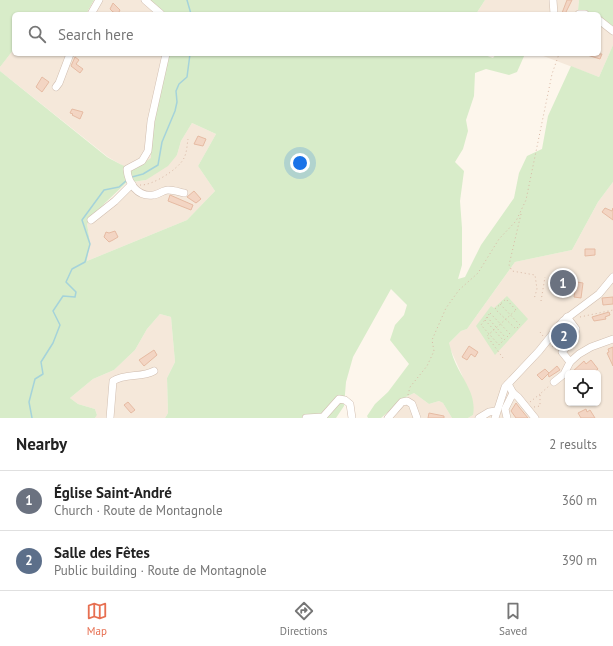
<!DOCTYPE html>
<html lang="en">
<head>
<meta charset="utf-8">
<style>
  :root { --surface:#fff; --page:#f2f2f2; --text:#222; --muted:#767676; --line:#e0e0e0; --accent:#e76f51 }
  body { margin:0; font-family:"PT Sans",sans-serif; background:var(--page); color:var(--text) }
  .controls { position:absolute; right:12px; bottom:12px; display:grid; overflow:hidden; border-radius:6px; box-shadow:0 1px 3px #0004 }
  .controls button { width:36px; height:36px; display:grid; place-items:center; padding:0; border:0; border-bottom:1px solid var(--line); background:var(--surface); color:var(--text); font:20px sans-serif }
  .you { position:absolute; left:300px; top:163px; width:14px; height:14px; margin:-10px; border:3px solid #fff; border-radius:50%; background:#1a73e8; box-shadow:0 0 0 6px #1a73e833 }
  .badge { display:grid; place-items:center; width:26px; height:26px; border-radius:50%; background:var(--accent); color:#fff; font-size:13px; font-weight:700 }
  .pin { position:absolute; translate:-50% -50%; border:2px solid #fff; box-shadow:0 1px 4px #0006 }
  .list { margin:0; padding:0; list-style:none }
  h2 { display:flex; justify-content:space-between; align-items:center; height:52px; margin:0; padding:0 16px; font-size:17px }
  h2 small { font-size:13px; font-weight:400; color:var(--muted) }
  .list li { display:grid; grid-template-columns:26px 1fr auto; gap:12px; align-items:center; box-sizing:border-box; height:60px; padding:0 16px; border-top:1px solid var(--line) }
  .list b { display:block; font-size:15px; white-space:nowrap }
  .list p { margin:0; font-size:13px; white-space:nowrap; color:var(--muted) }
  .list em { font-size:13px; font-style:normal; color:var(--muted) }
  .icon { flex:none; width:22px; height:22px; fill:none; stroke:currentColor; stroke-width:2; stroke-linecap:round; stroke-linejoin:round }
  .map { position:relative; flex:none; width:613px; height:418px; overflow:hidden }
  .search { position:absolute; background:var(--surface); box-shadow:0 1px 3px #0004; left:12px; right:12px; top:12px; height:44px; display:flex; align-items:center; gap:10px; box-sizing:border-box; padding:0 14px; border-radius:6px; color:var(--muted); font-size:15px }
  .sheet { height:172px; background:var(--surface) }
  nav { display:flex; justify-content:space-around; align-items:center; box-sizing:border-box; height:56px; border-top:1px solid var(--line); background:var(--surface); font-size:11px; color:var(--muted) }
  nav a { display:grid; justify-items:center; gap:2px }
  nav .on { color:var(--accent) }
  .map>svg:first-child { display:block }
  .residential { fill:#f5e8da; fill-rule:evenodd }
  .green { fill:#d8ecc9; fill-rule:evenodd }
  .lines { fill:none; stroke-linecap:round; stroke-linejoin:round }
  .stream { stroke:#a5d3da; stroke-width:1.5 }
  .building { fill:#f3d5c3; stroke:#e6bba3 }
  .minor-casing { stroke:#d1beb0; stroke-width:8 }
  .path { stroke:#d9b8a5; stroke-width:1; stroke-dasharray:1 3; stroke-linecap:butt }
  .minor { stroke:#fff; stroke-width:7 }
</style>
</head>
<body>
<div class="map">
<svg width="613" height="418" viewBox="0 0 613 418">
  <rect width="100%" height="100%" fill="#fdf6ec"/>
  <!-- residential -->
  <g class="residential">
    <path d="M94 0H149L157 14H86Z"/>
    <path d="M485 0H579L578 10 582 14H476Z"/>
    <path d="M599 27 613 28V45L599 77 538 54H599Z"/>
    <path d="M14 49V54H163L151 141V159L138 168 125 167 108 157 0 71V67Z"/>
    <path d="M192 123 216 134 198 166 215 191 187 220 87 261 90 242 87 224 94 215 127 183 146 180 177 155 181 141Z"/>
    <path d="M613 182V418H468L473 415 462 375 448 344 461 331 467 329 515 262 572 250 598 202ZM568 373H598V403H568Z"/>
    <path d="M160 314 171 317 175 362 167 378 168 413 165 418H95L97 415 95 409 78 404 70 398 93 379 114 370 135 350 147 329Z"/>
    <path d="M414 393 429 404 439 401 443 403 452 418H391L388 411 404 398Z"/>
  </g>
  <!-- green -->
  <g class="green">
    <path d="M0 0H94L86 14H14V49L0 67Z"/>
    <path d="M149 0H485L476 14H157Z"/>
    <path d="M579 0H613V28L599 27V14H582L578 10Z"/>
    <path d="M613 45V182L598 202 572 250 515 262 467 329 461 331 449 343C451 349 452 356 455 362 462 379 477 394 473 415L468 418H452L443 403 439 401 429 404 414 393 404 398 381 418H368L367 416 375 404 388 392 409 364 390 340 395 325 404 315 407 305 391 289 353 357 346 382 344 406 336 418H165L168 413 167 378 175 362 171 317 160 314 147 329 135 350 114 370 93 379 70 398 78 404 95 409 97 415 95 418H0V71L107 157C127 168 131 172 151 158V141L163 54H482L493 58 496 54H525L517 72 509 75 486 69 475 73 474 96 466 120 468 131 463 149 455 162 464 171 460 201 462 228V265L458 279 465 277 481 245 514 198 519 173 527 156 542 149 548 116 571 66 599 77ZM192 123 216 134 198 166 215 191 187 220 87 261 90 242 87 224 105 203 126 183 146 180 168 166 177 155 181 141Z"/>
    <path d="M507 296 528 319 495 355 476 326 491 306 494 308Z"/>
  </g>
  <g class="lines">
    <!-- stream -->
    <g class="stream">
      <path d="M187 0 191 14"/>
      <path d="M132 177 143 174 158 165 162 142 175 111 177 102 176 91 179 84 187 77 190 54"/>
      <path d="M32 418 29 402 35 379 43 374 41 362 53 343 60 325 53 311 63 296 75 297 76 292 66 282 72 269 85 262 90 244 82 220 104 190 119 187 127 180"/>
    </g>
  </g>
  <!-- building -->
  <g class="building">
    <path d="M567 0H572L565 14 562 13Z"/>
    <path d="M113 3 120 10 118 14 113 12 110 9Z"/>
    <path d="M584 54H602L600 59Z"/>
    <path d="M75 57 79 60 76 64 83 69 80 73 71 66Z"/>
    <path d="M42 77 49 82 42 92 36 87Z"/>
    <path d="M72 109 83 112 80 119 72 115 73 114 70 113Z"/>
    <path d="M198 136 206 139 203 146 194 144Z"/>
    <path d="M194 191 201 199 196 203 187 197Z"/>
    <path d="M170 195 193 205 191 210 168 201Z"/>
    <path d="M605 208 612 211 613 208V220L602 212Z"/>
    <path d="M115 231 118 237 113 240 109 242 104 237 106 232 109 233Z"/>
    <path d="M585 249H595V255L585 256Z"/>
    <path d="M563 273 566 274 568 278H571V281L583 283 581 298 574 297 575 291 566 290 564 297 557 296 558 289 554 288 556 276Z"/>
    <path d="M613 297V304L603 305 602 298Z"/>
    <path d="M609 312 610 315 605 317 606 319 594 321 592 317Z"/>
    <path d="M565 327 570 331 569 336 561 346 559 344 557 347 552 343Z"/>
    <path d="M469 346 478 352 475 357 471 354 467 360 462 357Z"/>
    <path d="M613 347V366L607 353 609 352 608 349Z"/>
    <path d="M154 350 157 355 144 366 139 360Z"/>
    <path d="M591 360 598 369 593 373H571L584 361 586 364Z"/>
    <path d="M557 366 560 370 549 377 548 374Z"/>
    <path d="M545 369 549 373 542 380 537 375Z"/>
    <path d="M128 402 135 410 131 413 124 405Z"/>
    <path d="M516 403 519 407 528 418H516L511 411Z"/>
    <path d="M586 409 587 412 590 410 595 418H581L578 413Z"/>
    <path d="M429 413 444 416V418H428Z"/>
  </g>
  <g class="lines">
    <defs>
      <g id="minor">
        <path d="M145 0 161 14"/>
        <path d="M553 0 554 14"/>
        <path d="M91 14 99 0"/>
        <path d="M579 14H585"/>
        <path d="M599 20 613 31"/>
        <path d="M166 54 151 121 148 151 142 161 127 169C128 183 137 197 153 195 158 195 163 190 168 190 174 190 179 192 184 193"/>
        <path d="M56 87 59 83 70 54"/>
        <path d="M91 220 115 201 132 184"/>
        <path d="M567 317 576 329 574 338 562 352 570 362"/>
        <path d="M554 382 564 374 570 362 579 354 591 347 613 339"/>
        <path d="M513 393 518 397 535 418"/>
        <path d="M110 418 113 381C125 373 142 378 154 371"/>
        <path d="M306 418 323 417 339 399 345 400 350 404 352 418"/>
        <path d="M388 418 402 402 407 401 412 404 417 418"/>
        <path d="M479 418 489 412 496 411"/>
        <path d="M495 418 505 387 539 351 563 321 599 294 613 277"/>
        <path d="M507 418 505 409 513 393 508 384"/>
      </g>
    </defs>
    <!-- minor casing -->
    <use href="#minor" class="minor-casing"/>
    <!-- path -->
    <g class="path">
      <path d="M140 185C152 186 179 169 184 158 187 152 187 145 188 139"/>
      <path d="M521 214 509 265 512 271 535 275 537 289 534 299"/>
      <path d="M541 301 545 277"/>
      <path d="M500 304 520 325 516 329 495 309 506 299 516 310 518 308"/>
      <path d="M490 313 510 334 499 345 481 325Z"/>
      <path d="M487 317 505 337"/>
      <path d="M580 317 613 310"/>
      <path d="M485 320 503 340"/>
      <path d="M540 332 543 336"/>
      <path d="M552 346 557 350"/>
      <path d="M503 358 487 336 516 310"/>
      <path d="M408 395 410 387 427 366 434 351 432 340 446 308 459 290 478 273 499 239 516 221 526 200 552 74 559 54"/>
      <path d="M530 402 540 394"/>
      <path d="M534 407 540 406V394L549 386"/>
    </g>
    <!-- minor -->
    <use href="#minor" class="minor"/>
  </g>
</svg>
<div class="controls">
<button><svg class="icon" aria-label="locate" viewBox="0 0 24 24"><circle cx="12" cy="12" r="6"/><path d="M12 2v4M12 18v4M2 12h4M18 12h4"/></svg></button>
</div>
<div class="you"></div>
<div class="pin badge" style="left:563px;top:283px;background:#6b7280">1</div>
<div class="pin badge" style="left:564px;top:336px;background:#5c6f8a">2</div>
<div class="search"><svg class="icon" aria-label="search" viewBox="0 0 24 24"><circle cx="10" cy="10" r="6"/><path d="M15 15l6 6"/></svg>Search here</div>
</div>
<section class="sheet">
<h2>Nearby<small>2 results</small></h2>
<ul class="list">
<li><span class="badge" style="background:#6b7280">1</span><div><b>Église Saint-André</b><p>Church · Route de Montagnole</p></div><em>360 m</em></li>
<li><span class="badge" style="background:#5c6f8a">2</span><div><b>Salle des Fêtes</b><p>Public building · Route de Montagnole</p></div><em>390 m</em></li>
</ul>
</section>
<nav>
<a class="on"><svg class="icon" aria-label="map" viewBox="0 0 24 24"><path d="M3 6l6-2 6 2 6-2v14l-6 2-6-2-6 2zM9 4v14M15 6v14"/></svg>Map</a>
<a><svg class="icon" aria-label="directions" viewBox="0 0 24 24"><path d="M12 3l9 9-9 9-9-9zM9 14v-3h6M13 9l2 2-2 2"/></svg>Directions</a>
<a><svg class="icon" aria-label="saved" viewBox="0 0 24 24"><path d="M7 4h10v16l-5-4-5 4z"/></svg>Saved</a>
</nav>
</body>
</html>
